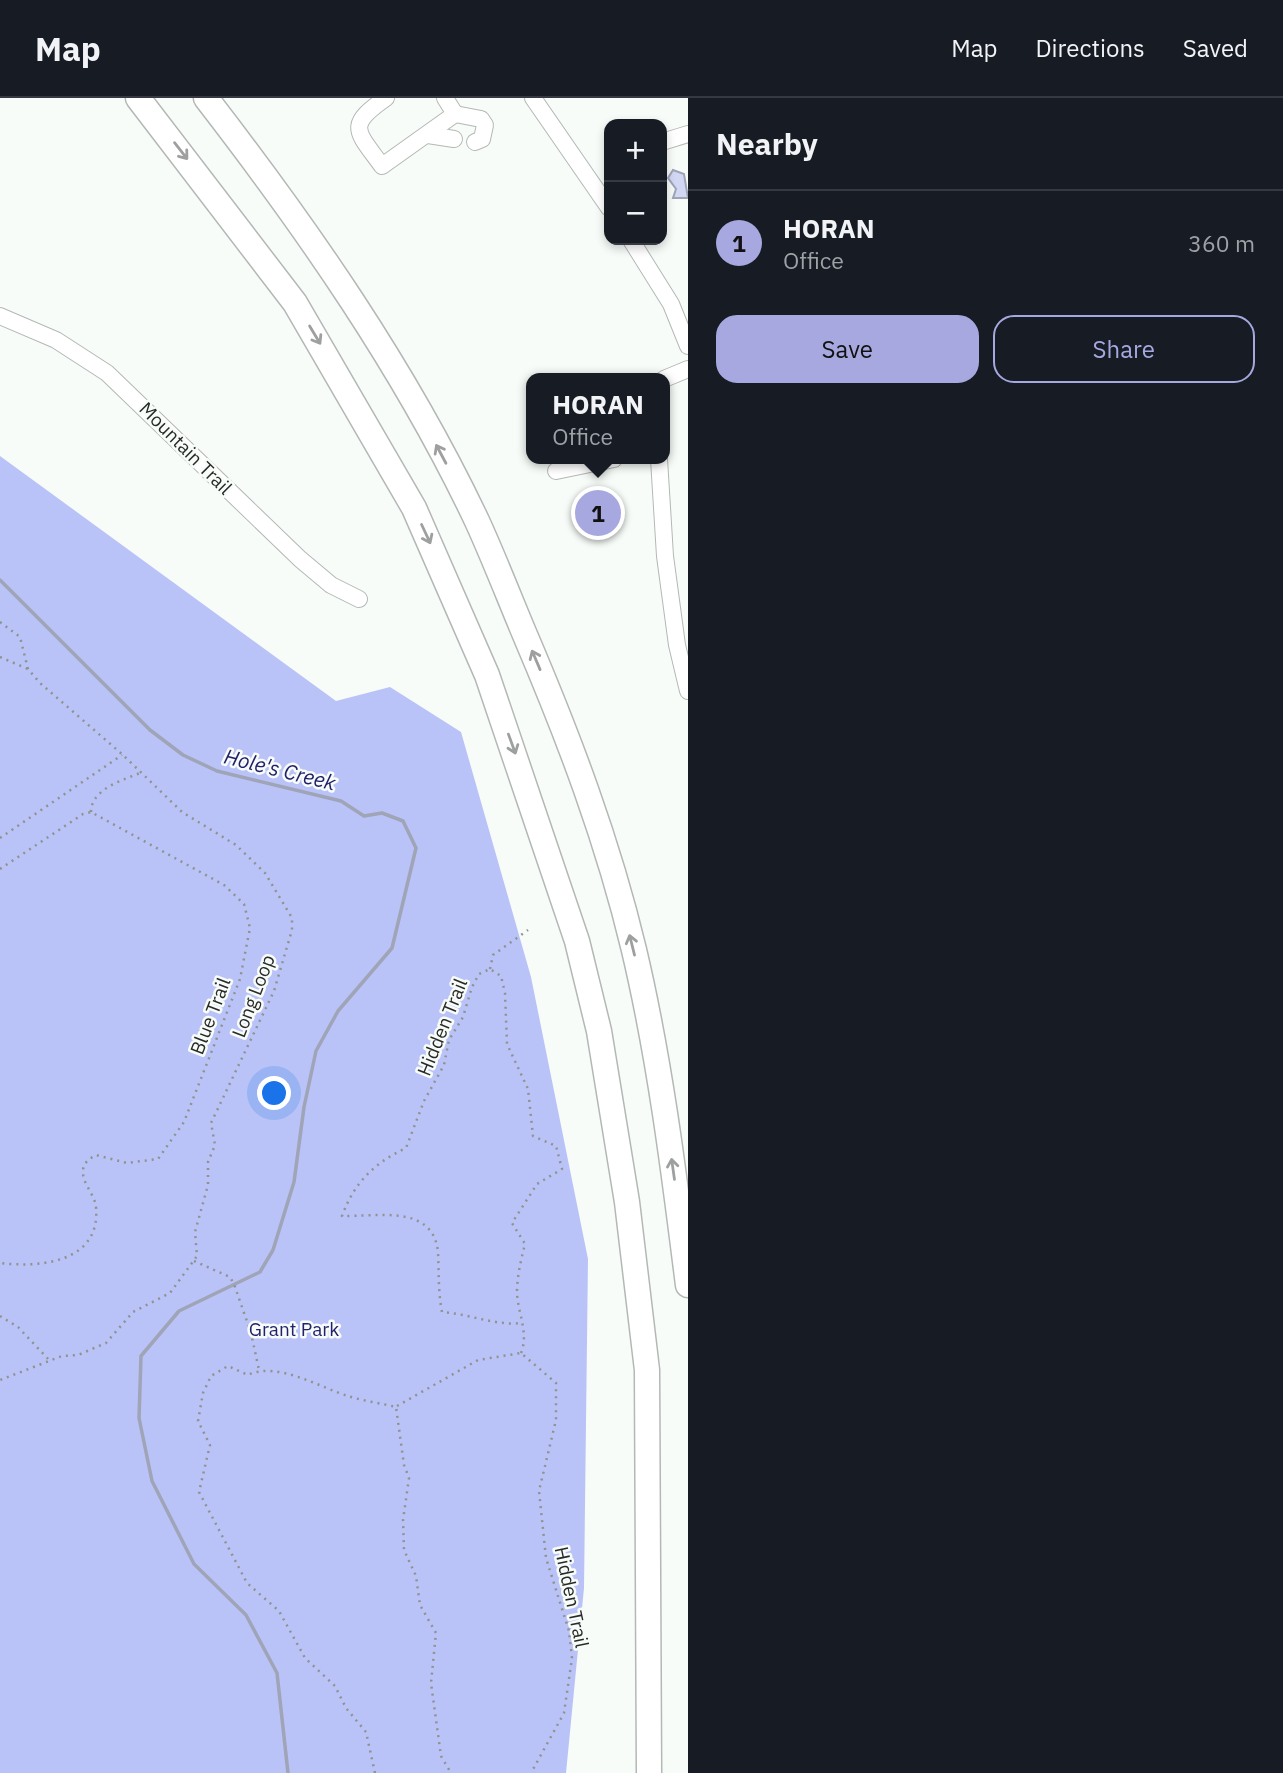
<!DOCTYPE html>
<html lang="en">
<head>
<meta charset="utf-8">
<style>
  :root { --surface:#171b24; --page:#242831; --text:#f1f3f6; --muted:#9ea1a6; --line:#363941; --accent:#a6a8df }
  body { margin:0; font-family:"IBM Plex Sans",sans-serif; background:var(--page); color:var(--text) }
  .controls { position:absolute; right:21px; top:21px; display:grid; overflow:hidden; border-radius:14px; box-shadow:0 4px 10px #0003 }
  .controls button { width:63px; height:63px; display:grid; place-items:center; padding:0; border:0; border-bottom:2px solid var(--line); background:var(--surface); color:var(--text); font:35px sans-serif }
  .you { position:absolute; left:275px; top:996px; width:24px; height:24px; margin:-18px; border:5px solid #fff; border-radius:50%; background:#1a73e8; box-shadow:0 0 0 10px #1a73e833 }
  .badge { display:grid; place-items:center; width:46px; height:46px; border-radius:50%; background:var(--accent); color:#111; font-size:23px; font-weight:700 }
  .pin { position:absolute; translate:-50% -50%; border:4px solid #fff; box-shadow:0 2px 7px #0006 }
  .popup { position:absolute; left:526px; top:275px; width:144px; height:91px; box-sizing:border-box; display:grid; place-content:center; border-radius:14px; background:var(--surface); filter:drop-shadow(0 2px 5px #0005); font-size:23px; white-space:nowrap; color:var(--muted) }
  .popup b { font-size:26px; color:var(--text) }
  .popup::after { content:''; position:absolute; left:50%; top:100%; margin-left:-14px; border:14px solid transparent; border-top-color:var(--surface) }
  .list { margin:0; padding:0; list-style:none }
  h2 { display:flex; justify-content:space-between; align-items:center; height:91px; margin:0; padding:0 28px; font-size:30px }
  h2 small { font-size:23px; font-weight:400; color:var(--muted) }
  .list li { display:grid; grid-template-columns:46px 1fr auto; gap:21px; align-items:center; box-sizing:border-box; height:105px; padding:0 28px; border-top:2px solid var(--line) }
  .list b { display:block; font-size:26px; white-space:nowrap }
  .list p { margin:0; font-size:23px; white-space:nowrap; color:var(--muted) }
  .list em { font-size:23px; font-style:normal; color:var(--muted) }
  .actions { display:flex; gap:14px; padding:21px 28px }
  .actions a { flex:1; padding:16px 0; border:2px solid var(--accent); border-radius:21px; text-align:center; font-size:24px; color:var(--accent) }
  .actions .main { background:var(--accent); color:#111 }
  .map { position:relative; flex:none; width:688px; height:1675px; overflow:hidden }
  header { display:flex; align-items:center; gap:42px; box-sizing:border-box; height:98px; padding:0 35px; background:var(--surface); border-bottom:2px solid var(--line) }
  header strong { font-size:33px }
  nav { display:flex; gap:38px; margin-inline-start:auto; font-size:24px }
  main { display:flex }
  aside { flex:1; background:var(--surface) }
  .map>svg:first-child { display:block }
  .green { fill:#bac3f7 }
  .water { fill:#d2d8f4; stroke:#9fa4b7; stroke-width:2 }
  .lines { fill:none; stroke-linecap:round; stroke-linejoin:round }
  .stream { stroke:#9fa4b7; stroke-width:3.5 }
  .minor-casing { stroke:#b4b8b5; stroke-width:18 }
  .highway-casing { stroke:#b4b8b5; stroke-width:27 }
  .path { stroke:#8f9390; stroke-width:2.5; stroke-dasharray:2 5; stroke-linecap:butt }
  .minor { stroke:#fff; stroke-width:16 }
  .highway { stroke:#fff; stroke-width:24 }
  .oneway { stroke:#9e9f9f }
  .labels { text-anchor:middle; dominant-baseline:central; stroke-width:5; stroke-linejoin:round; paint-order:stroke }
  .street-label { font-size:19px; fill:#282a29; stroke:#f7fcf8 }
  .park-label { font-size:19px; fill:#23216e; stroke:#f7fcf8 }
  .water-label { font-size:21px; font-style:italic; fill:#211e6a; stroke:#f7fcf8 }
</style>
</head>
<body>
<header>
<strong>Map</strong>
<nav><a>Map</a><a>Directions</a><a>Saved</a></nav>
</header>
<main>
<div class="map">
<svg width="688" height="1675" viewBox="0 0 688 1675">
  <rect width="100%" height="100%" fill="#f7fcf8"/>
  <!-- green -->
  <path class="green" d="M0 358 336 603 390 589 461 634 531 879 588 1161 584 1490 566 1675H0Z"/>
  <!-- water -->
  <path class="water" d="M673 72 684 76 688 100H673L676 91 668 80Z"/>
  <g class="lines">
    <!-- stream -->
    <path class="stream" d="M0 482 150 632 183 657 217 673 341 703 364 718 382 715 403 723 416 750 392 850 338 913 316 953 304 1009 294 1084 273 1152 260 1174 179 1213 141 1258 139 1320 152 1383 194 1466 246 1517 277 1575 288 1675"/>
    <defs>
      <g id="minor">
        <path d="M386 0C346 28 356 32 382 68L455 16 445 0"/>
        <path d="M533 0 609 110"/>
        <path d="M455 16 481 21 485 27 482 41 475 44"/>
        <path d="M428 37 454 41"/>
        <path d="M662 44 688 36"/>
        <path d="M631 142 671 206 688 248"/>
        <path d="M0 218 56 242 107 275 300 461 331 487 359 501"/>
        <path d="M664 281 688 271"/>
        <path d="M659 361 665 458 677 547 688 593"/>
        <path d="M556 373 614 361"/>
      </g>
      <g id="highway">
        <path d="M138 0 295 205 414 410 487 577 577 843 599 933 627 1104 647 1272 649 1675"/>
        <path d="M206 0C308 132 405 271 477 423 494 460 509 499 525 537 569 640 608 743 634 852 660 962 674 1075 688 1187"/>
      </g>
    </defs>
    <!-- minor casing -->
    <use href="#minor" class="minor-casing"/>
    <!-- highway casing -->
    <use href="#highway" class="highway-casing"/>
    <!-- path -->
    <g class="path">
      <path d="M0 524 20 539 28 571 40 585 123 657 182 714 236 747 265 775 292 820V832L274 893 211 1025 215 1047 208 1064V1087L195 1134 197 1158 170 1195 133 1214 106 1245 78 1257 62 1258 0 1282"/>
      <path d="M0 559 28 571"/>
      <path d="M91 714C91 691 123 682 140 675"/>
      <path d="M0 740 122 657"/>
      <path d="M0 771 83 716 91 714 224 787 244 806 250 830 240 881 184 1024 158 1061 127 1065 96 1057C89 1061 83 1065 83 1073 82 1085 95 1097 96 1109 101 1164 41 1170 0 1165"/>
      <path d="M490 871 493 857 528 832"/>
      <path d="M194 1163 230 1179 234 1186 251 1235 259 1272"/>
      <path d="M0 1218 18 1229 50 1263"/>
      <path d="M521 1255C529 1235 518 1216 517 1195 517 1178 521 1162 525 1146L512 1125 537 1086 562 1071 556 1048 533 1038 528 991 507 946 505 895 501 878 490 871 479 876 472 889 463 919 449 942 444 967 424 1003 406 1050C374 1065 354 1085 342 1118 375 1119 433 1105 438 1154 439 1174 438 1194 442 1214 470 1216 495 1228 522 1225"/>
      <path d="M397 1308 478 1262 521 1255 556 1285V1322L539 1393 546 1460 569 1533 572 1560 564 1615 531 1675"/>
      <path d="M375 1675 366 1634 346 1610 335 1588 305 1560 279 1513 247 1485 199 1394 210 1347 198 1323 203 1295 211 1278 228 1268 248 1277C277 1263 319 1289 348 1298 363 1303 380 1305 396 1309L404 1367 409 1380 403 1422 404 1452 416 1478 420 1507 436 1535 431 1585 441 1658 451 1675"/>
    </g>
    <!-- minor -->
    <use href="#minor" class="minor"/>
    <!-- highway -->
    <use href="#highway" class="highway"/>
  </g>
  <!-- one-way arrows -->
  <defs><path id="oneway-shaft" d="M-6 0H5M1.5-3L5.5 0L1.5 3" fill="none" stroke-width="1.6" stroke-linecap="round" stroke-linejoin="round" transform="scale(1.75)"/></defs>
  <g class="oneway">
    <use href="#oneway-shaft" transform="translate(181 53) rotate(52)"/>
    <use href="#oneway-shaft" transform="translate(315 237) rotate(59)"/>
    <use href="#oneway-shaft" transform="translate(441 356) rotate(-118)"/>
    <use href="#oneway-shaft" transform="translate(426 436) rotate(65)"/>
    <use href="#oneway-shaft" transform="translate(536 562) rotate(-113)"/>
    <use href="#oneway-shaft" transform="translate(512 646) rotate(70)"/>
    <use href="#oneway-shaft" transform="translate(632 847) rotate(-104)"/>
    <use href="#oneway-shaft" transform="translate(673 1071) rotate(-98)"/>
  </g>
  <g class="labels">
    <!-- street labels -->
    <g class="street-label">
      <text transform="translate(186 350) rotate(45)">Mountain Trail</text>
      <text transform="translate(253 898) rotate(-69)">Long Loop</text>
      <text transform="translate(210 918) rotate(-69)">Blue Trail</text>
      <text transform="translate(442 929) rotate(-68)">Hidden Trail</text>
      <text transform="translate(572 1499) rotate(78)">Hidden Trail</text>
    </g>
    <!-- park labels -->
    <g class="park-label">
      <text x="294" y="1231">Grant Park</text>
    </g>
    <!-- water labels -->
    <g class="water-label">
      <text transform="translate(280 671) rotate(14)">Hole's Creek</text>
    </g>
  </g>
</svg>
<div class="controls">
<button>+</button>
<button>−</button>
</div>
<div class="you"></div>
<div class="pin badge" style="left:598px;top:415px">1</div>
<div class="popup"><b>HORAN</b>Office</div>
</div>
<aside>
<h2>Nearby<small></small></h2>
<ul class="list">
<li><span class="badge">1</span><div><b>HORAN</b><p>Office</p></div><em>360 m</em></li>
</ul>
<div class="actions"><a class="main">Save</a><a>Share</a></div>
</aside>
</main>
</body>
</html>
